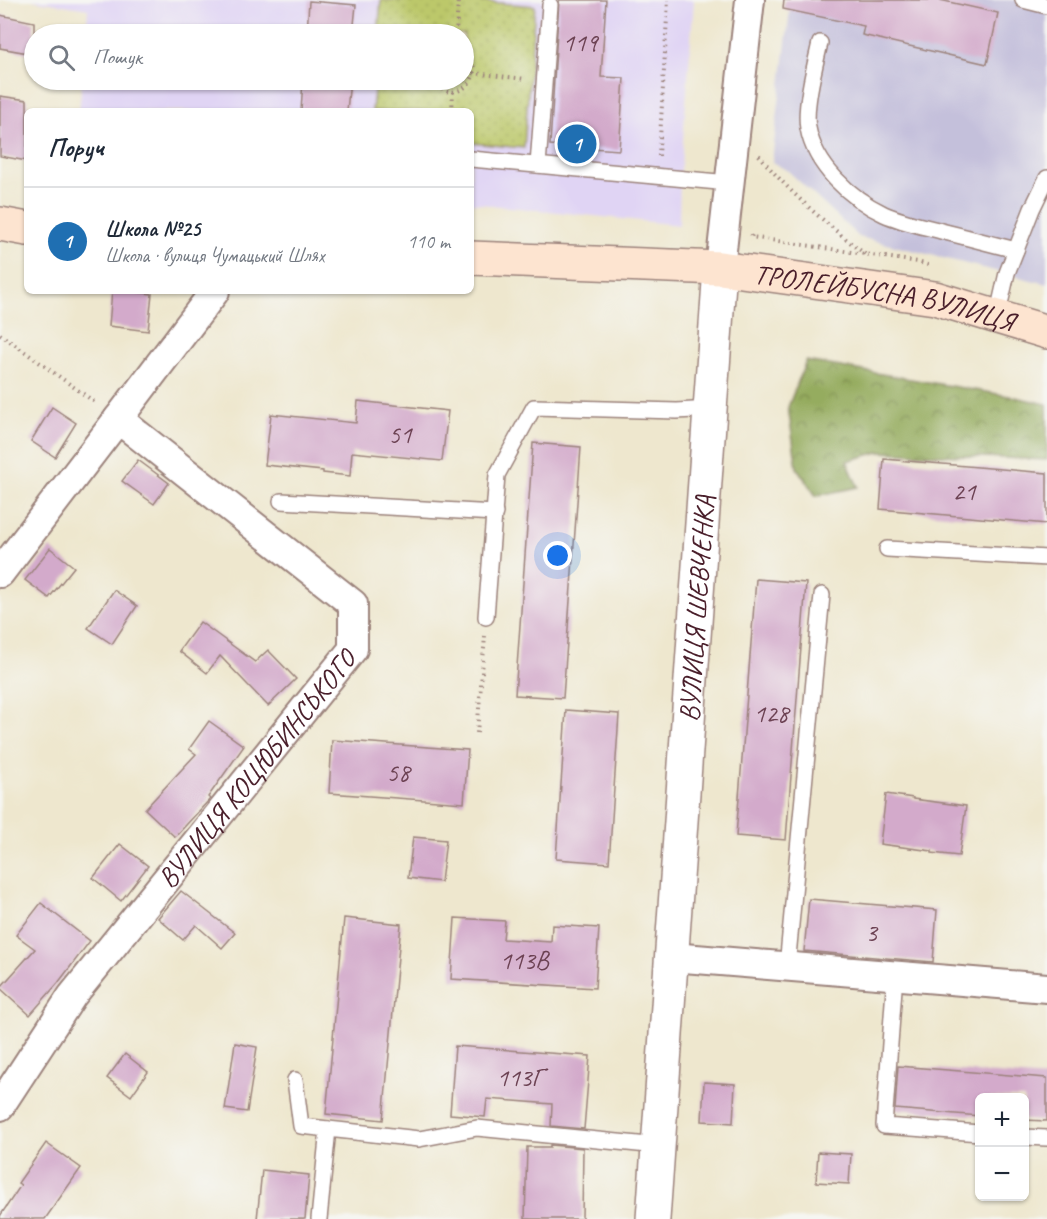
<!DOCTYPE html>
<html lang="uk">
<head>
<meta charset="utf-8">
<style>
  :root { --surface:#fff; --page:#f6f6f7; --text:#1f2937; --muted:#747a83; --line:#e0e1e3; --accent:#1f6fb2 }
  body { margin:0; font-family:Caveat,sans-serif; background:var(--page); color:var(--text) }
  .controls { position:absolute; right:18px; bottom:18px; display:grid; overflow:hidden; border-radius:9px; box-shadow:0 2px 4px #0004 }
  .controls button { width:54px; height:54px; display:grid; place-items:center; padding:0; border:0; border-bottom:2px solid var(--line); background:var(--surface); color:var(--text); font:30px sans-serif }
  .you { position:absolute; left:558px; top:556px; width:21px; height:21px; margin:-15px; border:4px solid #fff; border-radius:50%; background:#1a73e8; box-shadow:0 0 0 9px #1a73e833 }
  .badge { display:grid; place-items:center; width:39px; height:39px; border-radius:50%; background:var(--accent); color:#fff; font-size:20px; font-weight:700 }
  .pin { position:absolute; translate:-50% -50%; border:3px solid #fff; box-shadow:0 2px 6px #0006 }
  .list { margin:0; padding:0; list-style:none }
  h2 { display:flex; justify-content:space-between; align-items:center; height:78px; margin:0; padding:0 24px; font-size:26px }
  h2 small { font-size:20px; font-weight:400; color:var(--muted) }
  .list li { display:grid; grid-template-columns:39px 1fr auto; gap:18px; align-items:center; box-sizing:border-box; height:108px; padding:0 24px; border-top:2px solid var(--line) }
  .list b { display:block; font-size:22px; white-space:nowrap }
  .list p { margin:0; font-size:20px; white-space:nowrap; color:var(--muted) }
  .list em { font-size:20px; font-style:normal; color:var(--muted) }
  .icon { flex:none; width:33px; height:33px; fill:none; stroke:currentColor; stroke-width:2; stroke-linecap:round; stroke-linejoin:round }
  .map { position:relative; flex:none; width:1047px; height:1219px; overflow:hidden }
  .search { position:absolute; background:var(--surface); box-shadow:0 2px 4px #0004; left:24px; top:24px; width:450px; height:66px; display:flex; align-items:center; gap:15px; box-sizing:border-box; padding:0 21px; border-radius:33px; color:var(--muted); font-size:22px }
  .panel { position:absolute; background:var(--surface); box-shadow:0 2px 4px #0004; left:24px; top:108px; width:450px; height:186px; border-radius:9px }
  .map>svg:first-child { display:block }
  .built { fill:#e0d4f4 }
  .industrial { fill:#c4c0db }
  .forest { fill:url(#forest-crowns); stroke:#706644; stroke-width:1.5 }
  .park { fill:url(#park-dots); stroke:#83744a; stroke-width:1.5 }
  .building { fill:#d3aacb }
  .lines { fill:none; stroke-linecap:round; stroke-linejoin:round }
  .service-casing { stroke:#9c837c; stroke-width:18 }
  .minor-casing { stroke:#9c837c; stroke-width:32 }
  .tertiary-casing { stroke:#9c837c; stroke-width:36 }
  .secondary-casing { stroke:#9c837c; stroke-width:36 }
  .path { stroke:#9c837c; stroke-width:4; stroke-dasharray:1.5 4.5; stroke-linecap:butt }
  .service { stroke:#fff; stroke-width:15 }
  .minor { stroke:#fff; stroke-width:28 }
  .tertiary { stroke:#fff; stroke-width:33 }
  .secondary { stroke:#fde4d0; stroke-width:33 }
  .labels { text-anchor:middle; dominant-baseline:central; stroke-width:6; stroke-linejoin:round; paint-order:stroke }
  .number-label { font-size:26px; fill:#6c4253 }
  .street-label { font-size:28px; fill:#4a1f2b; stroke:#f6f6f2 }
</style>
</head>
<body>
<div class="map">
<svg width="1047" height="1219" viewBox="0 0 1047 1219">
  <defs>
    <pattern id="forest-crowns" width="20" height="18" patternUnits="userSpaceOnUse" patternTransform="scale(1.5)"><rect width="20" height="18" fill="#95ac5e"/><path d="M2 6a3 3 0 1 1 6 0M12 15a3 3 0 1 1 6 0" fill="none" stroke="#7c8b4e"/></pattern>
    <pattern id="park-dots" width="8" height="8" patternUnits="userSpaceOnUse" patternTransform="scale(1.5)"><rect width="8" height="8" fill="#bcc86a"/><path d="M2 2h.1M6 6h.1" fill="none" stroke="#a3ab5c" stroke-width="1.8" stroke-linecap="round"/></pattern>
  </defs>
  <rect width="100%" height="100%" fill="#f6f6f2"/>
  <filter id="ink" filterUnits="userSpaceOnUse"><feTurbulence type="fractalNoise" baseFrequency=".0167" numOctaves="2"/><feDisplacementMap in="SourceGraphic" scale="12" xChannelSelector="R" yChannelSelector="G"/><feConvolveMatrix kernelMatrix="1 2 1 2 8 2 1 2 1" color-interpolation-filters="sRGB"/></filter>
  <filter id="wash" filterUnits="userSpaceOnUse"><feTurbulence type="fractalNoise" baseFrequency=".008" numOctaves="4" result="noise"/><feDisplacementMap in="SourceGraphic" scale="24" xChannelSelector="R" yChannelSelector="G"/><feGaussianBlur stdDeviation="1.35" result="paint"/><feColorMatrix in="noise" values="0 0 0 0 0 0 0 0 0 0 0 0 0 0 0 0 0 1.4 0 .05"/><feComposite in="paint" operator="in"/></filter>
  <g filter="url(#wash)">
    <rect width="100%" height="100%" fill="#eee7ce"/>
    <!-- built -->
    <path class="built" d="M31 0H694L680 178 679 225 471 203V111H79L82 80H464V34H86L88 9Z"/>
    <!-- industrial -->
    <path class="industrial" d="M791 0H1047V284L859 237 788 171 772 162Z"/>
    <!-- forest -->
    <path class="forest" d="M806 361 1015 397 1047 404V460L879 452 847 461 858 487 816 496 797 468 788 407Z"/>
    <!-- park -->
    <path class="park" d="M381 0H463L535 6 524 148 471 143V111H372L375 80H464V34H378Z"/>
    <g id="blocks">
      <!-- building -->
      <g class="building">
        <path d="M559 0H606L601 77 624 78 619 150 550 145Z"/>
        <path d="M784 0H940L998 13 987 64 862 35 864 26 783 9Z"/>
        <path d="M309 1 356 5 353 34H307Z"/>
        <path d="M0 15 34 22V54L0 48Z"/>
        <path d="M303 80H350L347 111H301Z"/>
        <path d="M0 96 27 100V161L0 156Z"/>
        <path d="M112 291H128L152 294 148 331 109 326Z"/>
        <path d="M358 401 448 411 442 461 352 452 350 476 323 473V471L265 465 271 414 356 423Z"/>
        <path d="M52 407 76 423 55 457 31 441Z"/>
        <path d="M533 443 581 447 563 698 515 695Z"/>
        <path d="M884 459 1047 473V524L880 509Z"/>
        <path d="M138 460 169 483 154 504 122 481Z"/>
        <path d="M50 548 74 567 49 598 25 580Z"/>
        <path d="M756 579 806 583 786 840 736 836Z"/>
        <path d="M114 590 137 606 112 644 88 628Z"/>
        <path d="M200 622 255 662 268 650 296 679 268 706 220 656 207 673 179 651Z"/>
        <path d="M566 710 619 714 609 863 556 859Z"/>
        <path d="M209 721 244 746 208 797 210 799 175 837 145 809 196 754 189 749Z"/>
        <path d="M332 740 468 750 464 803 329 793Z"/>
        <path d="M886 794 913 798V799L966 806 959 856 932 853V851L880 844Z"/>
        <path d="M413 837 446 840 441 882 408 878Z"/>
        <path d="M120 844 148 866 121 901 93 878Z"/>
        <path d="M181 891 235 933 222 948 196 925 183 940 158 918Z"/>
        <path d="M809 899 937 910 933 962 804 951Z"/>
        <path d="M41 903 90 941 58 983 30 1015 0 988 35 949 16 935Z"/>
        <path d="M344 918 401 924 383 1120 326 1114Z"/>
        <path d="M455 918 505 921 503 939 551 942 552 925 599 928 595 988 451 979Z"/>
        <path d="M235 1043 257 1047 247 1112 225 1109Z"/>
        <path d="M455 1046 590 1056 584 1129 551 1126 552 1104 487 1099 485 1117 450 1114Z"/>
        <path d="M125 1054 148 1072 131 1096 107 1078Z"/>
        <path d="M898 1066 1047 1078V1121L1024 1120V1098H980V1116L895 1109Z"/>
        <path d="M704 1082 735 1084 733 1123 702 1121Z"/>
        <path d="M46 1143 81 1168 45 1219H0V1216L21 1185 18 1183Z"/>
        <path d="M550 1145 583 1148 582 1219H525L527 1147H550Z"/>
        <path d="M818 1152 851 1154 849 1184 816 1182Z"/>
        <path d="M262 1170 309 1175 305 1219H257Z"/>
      </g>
    </g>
  </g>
  <g filter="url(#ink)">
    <use href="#blocks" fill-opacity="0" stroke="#9c837c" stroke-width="1.5"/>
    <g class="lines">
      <defs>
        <g id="service">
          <path d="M1023 0 1047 6"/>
          <path d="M820 43C815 65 804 107 808 128 815 166 850 198 884 214 902 222 922 226 941 231 966 237 991 244 1016 250"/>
          <path d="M471 159 729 183"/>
          <path d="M538 165 550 5"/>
          <path d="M997 317 1007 273 1032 209 1047 178"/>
          <path d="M281 501 495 513"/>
          <path d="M887 549 1047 558"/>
          <path d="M486 617 497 475 534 407 677 411 710 409"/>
          <path d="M787 967 822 595"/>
          <path d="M895 975 884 1126 980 1133"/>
          <path d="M295 1080 301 1126 328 1129 319 1219"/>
          <path d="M328 1129 419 1139 477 1128 658 1146"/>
          <path d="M1024 1137 1047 1138"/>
        </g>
        <g id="minor">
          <path d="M720 268 750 0"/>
          <path d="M0 573 118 419 215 291"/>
          <path d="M672 957 1047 988"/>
          <path id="s1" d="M0 1106 72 996 353 649V604L118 419"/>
        </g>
        <g id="tertiary">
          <path id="s2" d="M653 1219 720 268"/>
        </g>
        <g id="secondary">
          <path d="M0 224 27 229"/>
          <path id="s3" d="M471 258 720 268 935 298 1047 332"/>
        </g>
      </defs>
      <!-- service casing -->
      <use href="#service" class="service-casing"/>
      <!-- minor casing -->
      <use href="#minor" class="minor-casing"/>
      <!-- tertiary casing -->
      <use href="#tertiary" class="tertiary-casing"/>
      <!-- secondary casing -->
      <use href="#secondary" class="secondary-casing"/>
      <!-- path -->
      <g class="path">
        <path d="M456 34 458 0"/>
        <path d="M473 73 526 79"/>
        <path d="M433 80C453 111 492 74 464 52"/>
        <path d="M452 111 453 92"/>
        <path d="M759 155C787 191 829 226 865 254"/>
        <path d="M659 156 668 0"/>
        <path d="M752 235 751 237 918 262 931 266"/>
        <path d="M0 334 96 403"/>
        <path d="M477 733 485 636"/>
      </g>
      <!-- service -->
      <use href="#service" class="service"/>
      <!-- minor -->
      <use href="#minor" class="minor"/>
      <!-- tertiary -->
      <use href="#tertiary" class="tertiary"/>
      <!-- secondary -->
      <use href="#secondary" class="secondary"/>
    </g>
  </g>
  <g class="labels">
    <!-- number labels -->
    <g class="number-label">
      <text x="580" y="42">119</text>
      <text x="400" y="434">51</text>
      <text x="964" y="491">21</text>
      <text x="771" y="713">128</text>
      <text x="398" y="772">58</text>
      <text x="871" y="932">3</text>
      <text x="524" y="960">113В</text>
      <text x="520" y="1077">113Г</text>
    </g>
    <!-- street labels -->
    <g class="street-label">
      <text stroke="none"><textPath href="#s3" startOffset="416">ТРОЛЕЙБУСНА ВУЛИЦЯ</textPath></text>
      <text stroke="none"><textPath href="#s2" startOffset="612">ВУЛИЦЯ ШЕВЧЕНКА</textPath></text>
      <text stroke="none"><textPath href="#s1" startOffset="424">ВУЛИЦЯ КОЦЮБИНСЬКОГО</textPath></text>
    </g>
  </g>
</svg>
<div class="controls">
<button>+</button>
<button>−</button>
</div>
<div class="you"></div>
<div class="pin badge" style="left:577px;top:144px">1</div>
<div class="search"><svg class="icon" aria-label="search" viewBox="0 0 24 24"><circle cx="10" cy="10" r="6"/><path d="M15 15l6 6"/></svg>Пошук</div>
<section class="panel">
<h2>Поруч<small></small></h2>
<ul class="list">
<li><span class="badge">1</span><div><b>Школа №25</b><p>Школа · вулиця Чумацький Шлях</p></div><em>110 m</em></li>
</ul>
</section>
</div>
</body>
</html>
